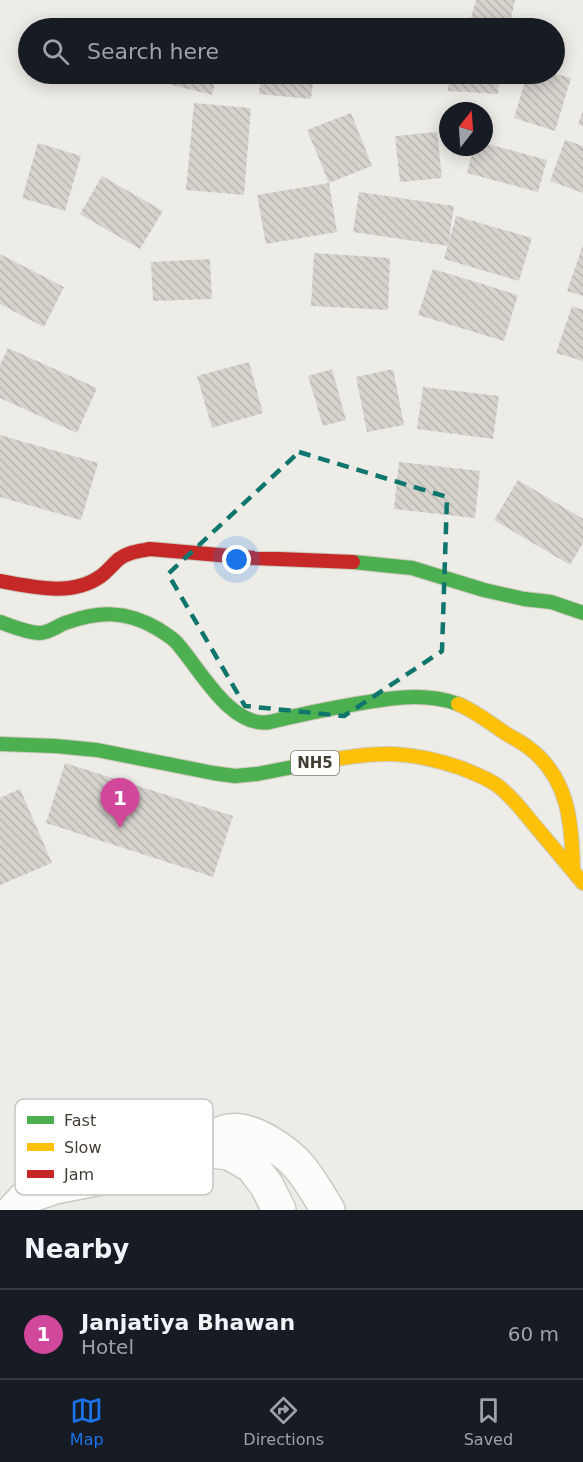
<!DOCTYPE html>
<html lang="en">
<head>
<meta charset="utf-8">
<style>
  :root { --surface:#171b24; --page:#242831; --text:#f1f3f6; --muted:#9ea1a6; --line:#363941; --accent:#1a73e8 }
  body { margin:0; font-family:"DejaVu Sans",sans-serif; background:var(--page); color:var(--text) }
  .compass { position:absolute; left:439px; top:102px; width:54px; height:54px; border-radius:50%; background:var(--surface); box-shadow:0 3px 15px #0003; rotate:17deg }
  .you { position:absolute; left:237px; top:560px; width:21px; height:21px; margin:-15px; border:4px solid #fff; border-radius:50%; background:#1a73e8; box-shadow:0 0 0 9px #1a73e833 }
  .badge { display:grid; place-items:center; width:39px; height:39px; border-radius:50%; background:var(--accent); color:#fff; font-size:20px; font-weight:700 }
  .pin { position:absolute; translate:-50% -50px; filter:drop-shadow(0 2px 3px #0008) }
  .pin::after { content:''; position:absolute; top:32px; width:21px; height:18px; background:inherit; clip-path:polygon(0 0,100% 0,50% 100%) }
  .list { margin:0; padding:0; list-style:none }
  h2 { display:flex; justify-content:space-between; align-items:center; height:78px; margin:0; padding:0 24px; font-size:26px }
  h2 small { font-size:20px; font-weight:400; color:var(--muted) }
  .list li { display:grid; grid-template-columns:39px 1fr auto; gap:18px; align-items:center; box-sizing:border-box; height:90px; padding:0 24px; border-top:2px solid var(--line) }
  .list b { display:block; font-size:22px; white-space:nowrap }
  .list p { margin:0; font-size:20px; white-space:nowrap; color:var(--muted) }
  .list em { font-size:20px; font-style:normal; color:var(--muted) }
  .icon { flex:none; width:33px; height:33px; fill:none; stroke:currentColor; stroke-width:2; stroke-linecap:round; stroke-linejoin:round }
  .map { position:relative; flex:none; width:583px; height:1210px; overflow:hidden }
  .search { position:absolute; background:var(--surface); box-shadow:0 3px 15px #0003; left:18px; right:18px; top:18px; height:66px; display:flex; align-items:center; gap:15px; box-sizing:border-box; padding:0 21px; border-radius:33px; color:var(--muted); font-size:22px }
  .sheet { height:168px; background:var(--surface) }
  nav { display:flex; justify-content:space-around; align-items:center; box-sizing:border-box; height:84px; border-top:2px solid var(--line); background:var(--surface); font-size:16px; color:var(--muted) }
  nav a { display:grid; justify-items:center; gap:3px }
  nav .on { color:var(--accent) }
  .map>svg:first-child { display:block }
  .building { fill:url(#building-back-hatch) }
  .lines { fill:none; stroke-linecap:round; stroke-linejoin:round }
  .street-casing { stroke:#cac8c2; stroke-width:36 }
  .fast-casing { stroke:#cdc9bd; stroke-width:16 }
  .slow-casing { stroke:#cdc9bd; stroke-width:16 }
  .jam-casing { stroke:#cdc9bd; stroke-width:16 }
  .street { stroke:#fcfcfb; stroke-width:33 }
  .fast { stroke:#4caf50; stroke-width:14 }
  .slow { stroke:#ffc107; stroke-width:14 }
  .jam { stroke:#c62828; stroke-width:14 }
  .marked { fill:none; stroke:#0f766e; stroke-width:4.5; stroke-dasharray:12 8; stroke-linejoin:round }
  .labels { text-anchor:middle; dominant-baseline:central; stroke-width:4.5; stroke-linejoin:round; paint-order:stroke }
  .shield { fill:#fff; stroke:#7b7770; stroke-width:1.5 }
  .shield-label { font-size:15px; font-weight:bold; fill:#433d33 }
  .key { fill:#fff; stroke:#c7c5c2; stroke-width:1.5 }
  .key-label { font-size:16px; fill:#433d33 }
</style>
</head>
<body>
<div class="map">
<svg width="583" height="1210" viewBox="0 0 583 1210">
  <defs>
    <pattern id="building-back-hatch" width="6" height="6" patternUnits="userSpaceOnUse" patternTransform="scale(1.5)"><rect width="6" height="6" fill="#d6d3cd"/><path d="M-1 5l2 2M0 0l6 6M5-1l2 2" fill="none" stroke="#b9b6b0"/></pattern>
  </defs>
  <rect width="100%" height="100%" fill="#eeece6"/>
  <!-- building -->
  <g class="building">
    <path d="M476 0H515L509 27 471 18Z"/>
    <path d="M158 74H217L212 95 157 81Z"/>
    <path d="M261 74H314L311 99 259 94Z"/>
    <path d="M449 74H499L498 94 448 91Z"/>
    <path d="M527 74H555L571 78 555 131 514 118Z"/>
    <path d="M194 103 251 108 244 195 186 190Z"/>
    <path d="M583 111V126L578 124Z"/>
    <path d="M351 113 372 166 329 183 307 130Z"/>
    <path d="M437 132 442 178 400 182 395 136Z"/>
    <path d="M565 140 583 146V193L550 181Z"/>
    <path d="M38 143 81 156 65 211 22 198Z"/>
    <path d="M484 143 547 160 538 192 467 173 474 147H484Z"/>
    <path d="M102 176 163 211 140 249 80 214Z"/>
    <path d="M329 183 337 232 266 244 257 195Z"/>
    <path d="M359 192 454 206 448 246 353 232Z"/>
    <path d="M456 216 532 238 519 281 444 259Z"/>
    <path d="M583 245V296L567 291Z"/>
    <path d="M314 253 390 258 388 310 311 306Z"/>
    <path d="M0 254 64 287 44 327 0 304Z"/>
    <path d="M210 259 212 299 153 301 151 262Z"/>
    <path d="M433 269 518 295 504 341 418 315Z"/>
    <path d="M572 306 583 310V361L556 353Z"/>
    <path d="M8 348 97 388 77 433 0 398V365Z"/>
    <path d="M249 362 263 413 212 428 197 376Z"/>
    <path d="M332 369 346 420 323 426 308 376Z"/>
    <path d="M393 369 404 425 367 432 356 377Z"/>
    <path d="M423 387 499 396 493 439 417 429Z"/>
    <path d="M0 435 98 463 81 520 0 497Z"/>
    <path d="M399 462 480 471 475 518 394 509Z"/>
    <path d="M518 480 583 519V543L570 565 494 520Z"/>
    <path d="M65 763 233 816 213 877 46 823Z"/>
    <path d="M20 789 52 863 0 885V798Z"/>
  </g>
  <g class="lines">
    <defs>
      <g id="street">
        <path d="M204 1150C210 1142 215 1135 225 1132 249 1124 288 1152 302 1170 312 1183 320 1197 328 1210"/>
        <path d="M14 1210 26 1197 55 1187 121 1174 174 1157 204 1150 229 1153 252 1166 267 1186 279 1210"/>
      </g>
      <g id="fast">
        <path d="M353 562 412 568 484 590 524 599 551 602 583 613"/>
        <path d="M0 622C12 626 27 633 40 633 49 633 57 626 65 623 99 611 126 610 158 629 164 633 171 637 176 642 199 667 230 729 270 722 298 715 327 709 356 704 390 698 425 692 458 704"/>
        <path d="M0 744 55 746 97 750 213 773 235 776 257 774 330 760"/>
      </g>
      <g id="slow">
        <path d="M458 704C475 711 490 723 505 733 513 738 522 742 529 748 569 778 572 824 573 870"/>
        <path d="M330 760C381 751 411 751 461 768 473 773 488 778 498 786 513 797 524 813 536 827 551 845 567 864 583 883"/>
      </g>
      <path id="jam" d="M0 581C33 587 72 597 101 576 108 571 113 564 119 559 128 552 139 551 150 549L254 558 353 562"/>
    </defs>
    <!-- street casing -->
    <use href="#street" class="street-casing"/>
    <!-- fast casing -->
    <use href="#fast" class="fast-casing"/>
    <!-- slow casing -->
    <use href="#slow" class="slow-casing"/>
    <!-- jam casing -->
    <use href="#jam" class="jam-casing"/>
    <!-- street -->
    <use href="#street" class="street"/>
    <!-- fast -->
    <use href="#fast" class="fast"/>
    <!-- slow -->
    <use href="#slow" class="slow"/>
    <!-- jam -->
    <use href="#jam" class="jam"/>
  </g>
  <!-- marked area -->
  <path class="marked" d="M299 452 447 497 442 651 344 716 245 706 168 574Z"/>
  <g class="labels">
    <!-- shield labels -->
    <rect class="shield" x="291" y="751" width="48" height="24" rx="4.5"/>
    <g class="shield-label">
      <text x="315" y="763">NH5</text>
    </g>
  </g>
  <!-- legend -->
  <rect x="15" y="1099" width="198" height="96" rx="9" class="key"/>
  <rect x="27" y="1116" width="27" height="8" fill="#4caf50"/>
  <rect x="27" y="1143" width="27" height="8" fill="#ffc107"/>
  <rect x="27" y="1170" width="27" height="8" fill="#c62828"/>
  <g class="key-label">
    <text x="64" y="1126">Fast</text>
    <text x="64" y="1153">Slow</text>
    <text x="64" y="1180">Jam</text>
  </g>
</svg>
<svg class="compass" viewBox="-18 -18 36 36"><path d="M0-13l5 13h-10z" fill="#e53935"/><path d="M0 13l5-13h-10z" fill="#9ea1a6"/></svg>
<div class="you"></div>
<div class="pin badge" style="left:120px;top:828px;background:#d1479c">1</div>
<div class="search"><svg class="icon" aria-label="search" viewBox="0 0 24 24"><circle cx="10" cy="10" r="6"/><path d="M15 15l6 6"/></svg>Search here</div>
</div>
<section class="sheet">
<h2>Nearby<small></small></h2>
<ul class="list">
<li><span class="badge" style="background:#d1479c">1</span><div><b>Janjatiya Bhawan</b><p>Hotel</p></div><em>60 m</em></li>
</ul>
</section>
<nav>
<a class="on"><svg class="icon" aria-label="map" viewBox="0 0 24 24"><path d="M3 6l6-2 6 2 6-2v14l-6 2-6-2-6 2zM9 4v14M15 6v14"/></svg>Map</a>
<a><svg class="icon" aria-label="directions" viewBox="0 0 24 24"><path d="M12 3l9 9-9 9-9-9zM9 14v-3h6M13 9l2 2-2 2"/></svg>Directions</a>
<a><svg class="icon" aria-label="saved" viewBox="0 0 24 24"><path d="M7 4h10v16l-5-4-5 4z"/></svg>Saved</a>
</nav>
</body>
</html>
